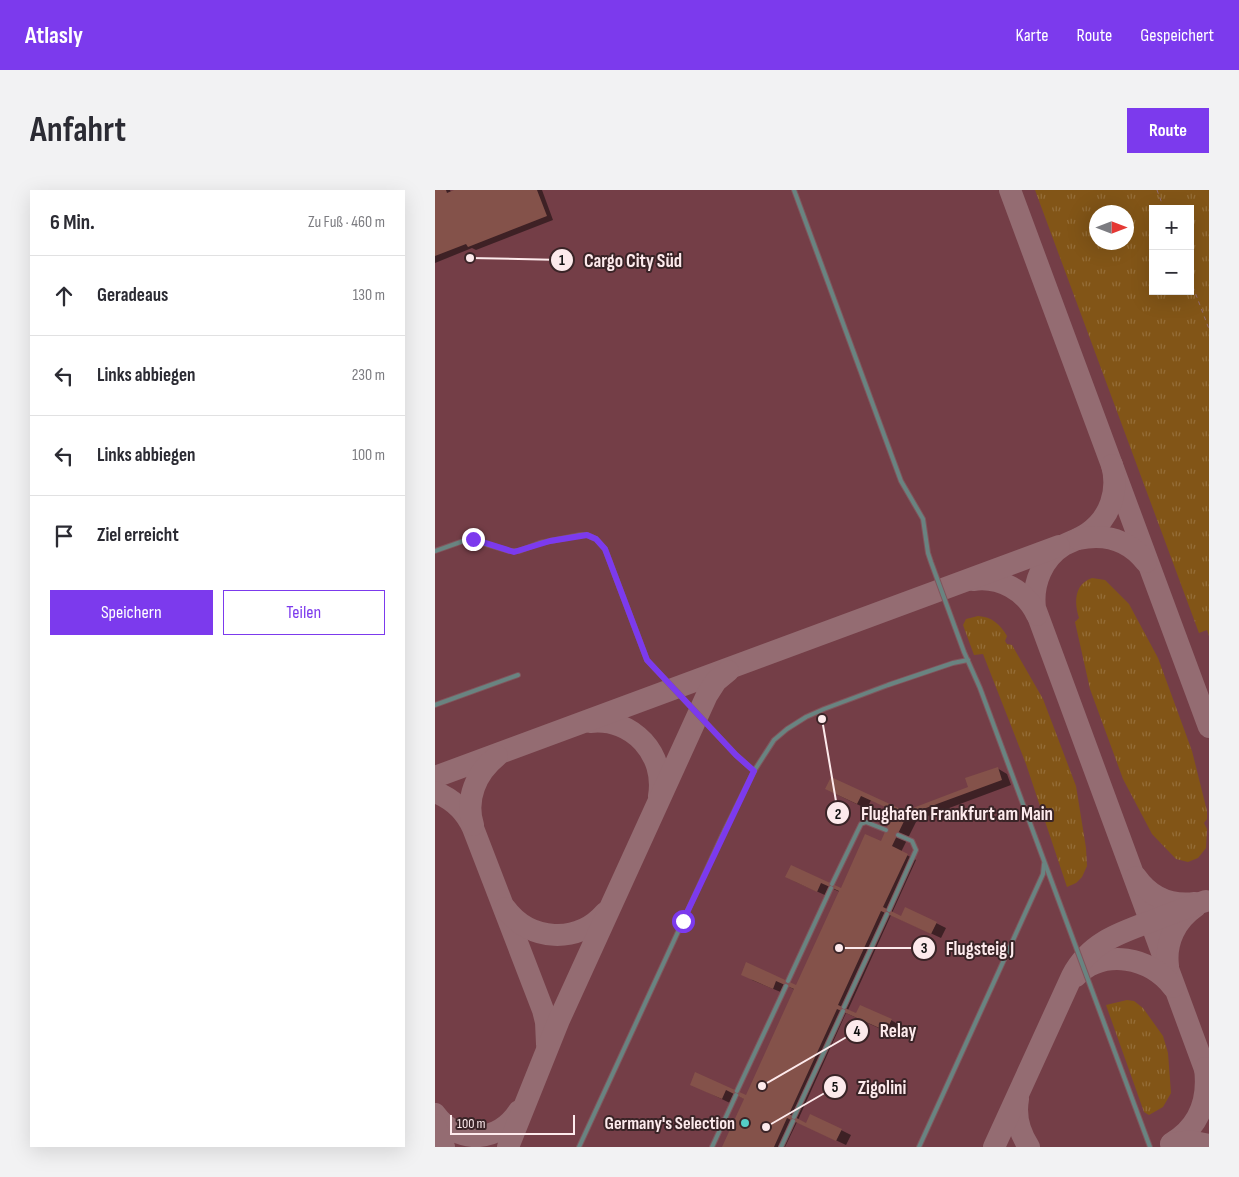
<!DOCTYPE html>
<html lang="de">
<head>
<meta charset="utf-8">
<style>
  :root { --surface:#fff; --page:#f2f2f3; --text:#2b2b33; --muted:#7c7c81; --line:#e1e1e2; --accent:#7c3aed }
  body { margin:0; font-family:"Sofia Sans Condensed",sans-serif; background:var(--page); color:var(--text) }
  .controls { position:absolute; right:15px; top:15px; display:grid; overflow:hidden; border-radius:0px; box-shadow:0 5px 20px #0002 }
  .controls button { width:45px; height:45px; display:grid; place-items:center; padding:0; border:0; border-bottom:1px solid var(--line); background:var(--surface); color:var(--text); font:25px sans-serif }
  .compass { position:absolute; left:654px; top:15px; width:45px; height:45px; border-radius:50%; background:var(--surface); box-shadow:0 5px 20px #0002; rotate:90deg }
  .scale { position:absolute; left:15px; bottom:12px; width:125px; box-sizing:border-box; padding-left:5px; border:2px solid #fdeaec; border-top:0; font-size:14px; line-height:18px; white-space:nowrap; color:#fdeaec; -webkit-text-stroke:4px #3a2427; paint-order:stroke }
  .stop { position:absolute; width:15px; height:15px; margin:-11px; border:4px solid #7c3aed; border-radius:50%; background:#fff }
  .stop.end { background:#7c3aed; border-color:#fff; box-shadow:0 1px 5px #0008 }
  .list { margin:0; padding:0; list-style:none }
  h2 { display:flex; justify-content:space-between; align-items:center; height:65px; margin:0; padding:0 20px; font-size:21px }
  h2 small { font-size:16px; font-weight:400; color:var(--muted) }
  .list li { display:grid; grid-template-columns:32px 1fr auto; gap:15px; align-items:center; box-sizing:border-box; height:80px; padding:0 20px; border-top:1px solid var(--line) }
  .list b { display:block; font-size:19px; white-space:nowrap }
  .list em { font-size:16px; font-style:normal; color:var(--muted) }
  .actions { display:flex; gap:10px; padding:15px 20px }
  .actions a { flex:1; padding:11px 0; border:1px solid var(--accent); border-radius:0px; text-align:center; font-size:18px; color:var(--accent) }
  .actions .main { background:var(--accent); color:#fff }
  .icon { flex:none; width:28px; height:28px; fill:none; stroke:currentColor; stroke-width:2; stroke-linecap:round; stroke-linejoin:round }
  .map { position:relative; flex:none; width:774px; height:957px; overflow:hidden; border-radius:0px }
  header { display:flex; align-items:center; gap:30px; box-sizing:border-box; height:70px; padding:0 25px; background:var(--accent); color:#fff }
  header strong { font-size:24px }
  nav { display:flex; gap:28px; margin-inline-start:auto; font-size:18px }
  .intro { display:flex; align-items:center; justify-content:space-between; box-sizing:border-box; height:120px; padding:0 30px }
  h1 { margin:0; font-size:35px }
  .button { padding:12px 22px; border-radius:0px; background:var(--accent); color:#fff; font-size:18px; font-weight:700 }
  main { display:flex; gap:30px; padding:0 30px }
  aside { flex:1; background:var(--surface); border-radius:0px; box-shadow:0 5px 20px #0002 }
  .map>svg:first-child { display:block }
  .built { fill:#743e47; fill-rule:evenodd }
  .grass { fill:url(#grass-tufts); fill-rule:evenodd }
  .shadow { fill:#0007 }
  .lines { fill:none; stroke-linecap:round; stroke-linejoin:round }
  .taxiway { stroke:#946c72; stroke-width:22 }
  .building { fill:#84524a }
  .service-casing { stroke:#80555c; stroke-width:6 }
  .path { stroke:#926b71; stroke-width:1; stroke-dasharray:4 4; stroke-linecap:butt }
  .service { stroke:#698481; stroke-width:4 }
  .route { stroke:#7c3aed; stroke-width:6 }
  .poi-dot { fill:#54cdc7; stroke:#3a2427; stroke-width:2 }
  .labels { text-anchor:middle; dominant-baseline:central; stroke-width:4; stroke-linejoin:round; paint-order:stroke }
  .poi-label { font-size:18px; font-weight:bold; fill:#fdeaec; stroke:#3a2427; text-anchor:end }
  .leader { fill:none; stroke:#fdeaec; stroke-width:2 }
  .callout-dot { fill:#fdeaec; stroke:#3a2427; stroke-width:2 }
  .mark-label { font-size:15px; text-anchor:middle; font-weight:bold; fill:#111 }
  .callout-label { font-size:19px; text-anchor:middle; font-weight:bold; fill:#fdeaec; stroke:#3a2427; stroke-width:4; stroke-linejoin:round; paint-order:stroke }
</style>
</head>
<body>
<header>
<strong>Atlasly</strong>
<nav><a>Karte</a><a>Route</a><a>Gespeichert</a></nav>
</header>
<div class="intro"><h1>Anfahrt</h1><a class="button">Route</a></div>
<main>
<aside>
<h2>6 Min.<small>Zu Fuß · 460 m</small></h2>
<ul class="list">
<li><svg class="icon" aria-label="ahead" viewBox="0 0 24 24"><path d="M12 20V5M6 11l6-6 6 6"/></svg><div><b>Geradeaus</b></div><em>130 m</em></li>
<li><svg class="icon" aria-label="left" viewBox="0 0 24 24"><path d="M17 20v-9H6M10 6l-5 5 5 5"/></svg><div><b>Links abbiegen</b></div><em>230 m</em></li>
<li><svg class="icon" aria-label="left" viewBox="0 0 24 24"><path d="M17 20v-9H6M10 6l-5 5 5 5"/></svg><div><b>Links abbiegen</b></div><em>100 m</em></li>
<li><svg class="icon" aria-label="arrive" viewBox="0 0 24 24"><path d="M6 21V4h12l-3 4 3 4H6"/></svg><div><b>Ziel erreicht</b></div></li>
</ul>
<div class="actions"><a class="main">Speichern</a><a>Teilen</a></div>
</aside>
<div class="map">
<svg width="774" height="957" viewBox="0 0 774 957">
  <defs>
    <pattern id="grass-tufts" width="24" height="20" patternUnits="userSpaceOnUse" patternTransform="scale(1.25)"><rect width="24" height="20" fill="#825517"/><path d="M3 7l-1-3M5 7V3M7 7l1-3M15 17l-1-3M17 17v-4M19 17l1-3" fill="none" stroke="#956e39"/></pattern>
  </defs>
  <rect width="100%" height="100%" fill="#64343c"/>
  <!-- built -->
  <path class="built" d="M0 0H774V957H0ZM718 19H755V101H718ZM662 22H692V52H662Z"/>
  <!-- grass -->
  <g class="grass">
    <path d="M600 0H774V446L772 440 764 443ZM718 19H755V101H718ZM692 22V52H662V22Z"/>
    <path d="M657 388 670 390 694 414 723 468 757 561 772 621V629L769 633 772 639 771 658 763 668 753 672 741 669 717 644 688 589 655 499 640 432 644 428C639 413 639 394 657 388Z"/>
    <path d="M543 426C557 427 565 434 572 446L570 451 572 454 577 455 608 509 641 596 651 658 652 676 647 687 641 693 632 697 591 574 548 464 539 465 528 435 531 429Z"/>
    <path d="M692 810 699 811 708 818 728 846 733 863 736 903 728 917 714 925 709 922 671 815Z"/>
  </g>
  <!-- shadow -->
  <g class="shadow">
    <path d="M0 0H15L16 2 23 0H107L118 30 41 60 37 58 0 73Z"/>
    <path d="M562 578 572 584 576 595 482 630 466 662 481 670 457 723 467 727 501 733 511 738 506 748 456 725 413 820 422 824 456 830 466 836 461 846 411 823 363 930 372 934 406 940 416 945 411 955 362 932 350 957H288L310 909 301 905 297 914 266 899 261 884 311 907 360 800 351 795 348 803 317 790 312 774 362 797 405 702 396 698 392 706 361 692 352 687 357 677 406 700 446 653 461 621 436 610 432 619 401 604 396 588 470 623 534 598Z"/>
  </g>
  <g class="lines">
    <!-- taxiway -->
    <g class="taxiway">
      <path d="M575 0 774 537"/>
      <path d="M677 275C684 301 675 328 653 343 646 348 637 351 629 355 608 368 597 393 600 418L774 890"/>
      <path d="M643 349C670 343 694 350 711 372"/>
      <path d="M538 390C565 386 591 401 602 425"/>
      <path d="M155 532C198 527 231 565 224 606"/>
      <path d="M0 587 624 356"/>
      <path d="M0 602C18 609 30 620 38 638L108 820 111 832 112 854"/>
      <path d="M38 635C30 609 41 583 62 566"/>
      <path d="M701 687C715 707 736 716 760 713"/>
      <path d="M70 718C95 752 143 754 170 723"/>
      <path d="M733 776C730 752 741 730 760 717"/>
      <path d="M641 786C669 758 716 767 738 797"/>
      <path d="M583 909C580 926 584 942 594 957"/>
      <path d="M0 924C23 955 63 953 84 921"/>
      <path d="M0 935 9 957"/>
      <path d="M737 953C764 937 774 910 770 878"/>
      <path d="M736 954 754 951 774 955"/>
      <path d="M73 957 124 830 272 505 281 491 293 481"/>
      <path d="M559 957 637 786C654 753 684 743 717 731 735 724 753 717 771 711"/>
    </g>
  </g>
  <!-- building -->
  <g class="building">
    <path d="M0 0H11L12 3 19 0H102L112 26 33 57 31 54 0 66Z"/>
    <path d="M563 577 567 590 472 625 457 656 473 664 448 717 466 726 470 717 502 732 496 744 446 721 403 815 421 823 425 815 457 829 451 841 402 819 354 924 371 933 375 924 407 939 401 951 352 928 339 957H287L309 909 291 900 287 909 255 895 260 882 311 905 359 799 341 791 338 799 306 785 311 772 361 795 404 701 386 693 382 702 350 687 356 675 406 698 430 644 446 651 459 621 426 606 422 614 390 599 396 587 470 621 533 597 530 588Z"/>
  </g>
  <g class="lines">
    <defs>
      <g id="service">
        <path d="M359 0 466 291 488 329 493 363 496 372 529 462 545 498 715 957"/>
        <path d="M0 361 34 349 75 361H84L105 353 146 345H152L161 349 170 359 212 470 301 565 319 581"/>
        <path d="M0 515 83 485"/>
        <path d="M397 694 426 634 431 632 451 640"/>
        <path d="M454 720 481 660 477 651 463 645"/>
        <path d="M353 791 396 698"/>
        <path d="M409 817 452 724"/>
        <path d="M302 901 351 796"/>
        <path d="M359 927 408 821"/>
        <path d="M144 957 288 644 319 581 339 550 352 539 371 527 389 519 453 495 518 473 533 470"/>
        <path d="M277 957 301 905"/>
        <path d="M346 957 358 931"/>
        <path d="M484 957 608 684 609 674"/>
      </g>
    </defs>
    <!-- service casing -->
    <use href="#service" class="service-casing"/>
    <!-- path -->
    <g class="path">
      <path d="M722 0 729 19"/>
      <path d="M755 89 774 139"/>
    </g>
    <!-- service -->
    <use href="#service" class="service"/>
  </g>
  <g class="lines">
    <!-- route -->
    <path class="route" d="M38 349 79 362 115 351 152 345 161 349 170 359 212 470 301 565 319 581 248 731"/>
  </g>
  <!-- markers -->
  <circle class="poi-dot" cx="310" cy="933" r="5"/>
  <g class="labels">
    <!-- poi labels -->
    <g class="poi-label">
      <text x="300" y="933">Germany's Selection</text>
    </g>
  </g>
  <!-- callouts -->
  <path class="leader" d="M35 68L127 70M387 529L403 623M404 758L489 758M327 896L422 841M331 937L400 897"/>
  <g class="callout-dot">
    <circle cx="35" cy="68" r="5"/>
    <circle cx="387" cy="529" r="5"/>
    <circle cx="404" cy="758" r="5"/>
    <circle cx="327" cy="896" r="5"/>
    <circle cx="331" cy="937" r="5"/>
    <circle cx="127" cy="70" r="12"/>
    <circle cx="403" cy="623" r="12"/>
    <circle cx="489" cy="758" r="12"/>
    <circle cx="422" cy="841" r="12"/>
    <circle cx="400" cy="897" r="12"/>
  </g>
  <g class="mark-label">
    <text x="127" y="75">1</text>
    <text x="403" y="629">2</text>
    <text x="489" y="763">3</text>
    <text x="422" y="846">4</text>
    <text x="400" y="902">5</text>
  </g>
  <g class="callout-label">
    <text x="198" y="77">Cargo City Süd</text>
    <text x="522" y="630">Flughafen Frankfurt am Main</text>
    <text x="545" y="765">Flugsteig J</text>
    <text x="463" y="847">Relay</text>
    <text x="447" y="904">Zigolini</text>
  </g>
</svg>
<div class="controls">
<button>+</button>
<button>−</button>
</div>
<svg class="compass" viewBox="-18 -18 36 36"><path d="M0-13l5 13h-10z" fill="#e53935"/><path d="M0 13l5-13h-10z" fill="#7c7c81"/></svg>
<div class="scale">100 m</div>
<div class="stop" style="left:248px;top:731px"></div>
<div class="stop end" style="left:38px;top:349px"></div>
</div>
</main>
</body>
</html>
